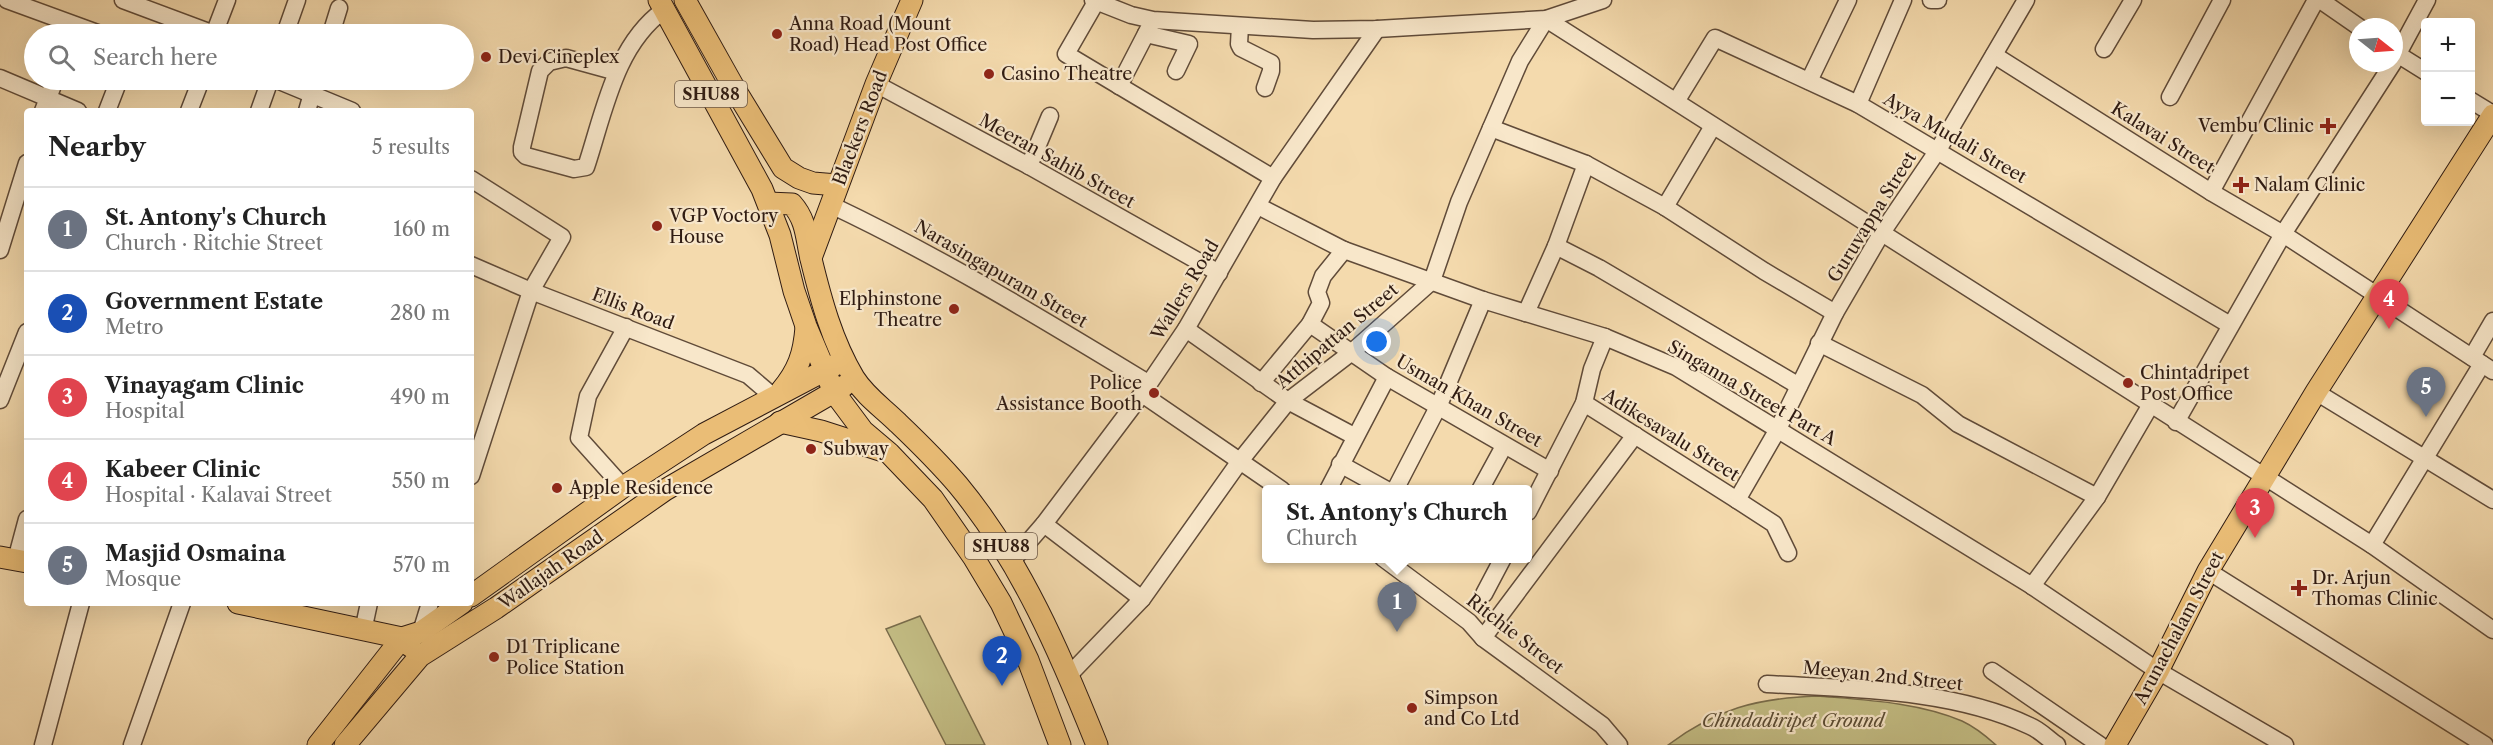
<!DOCTYPE html>
<html lang="en">
<head>
<meta charset="utf-8">
<style>
  :root { --surface:#fff; --page:#f6f6f6; --text:#222; --muted:#767676; --line:#e0e0e0; --accent:#8f2418 }
  body { margin:0; font-family:"Libre Caslon Text",serif; background:var(--page); color:var(--text) }
  .controls { position:absolute; right:18px; top:18px; display:grid; overflow:hidden; border-radius:6px; box-shadow:0 6px 24px #0002 }
  .controls button { width:54px; height:54px; display:grid; place-items:center; padding:0; border:0; border-bottom:2px solid var(--line); background:var(--surface); color:var(--text); font:30px sans-serif }
  .compass { position:absolute; left:2349px; top:18px; width:54px; height:54px; border-radius:50%; background:var(--surface); box-shadow:0 6px 24px #0002; rotate:107deg }
  .you { position:absolute; left:1377px; top:342px; width:21px; height:21px; margin:-15px; border:4px solid #fff; border-radius:50%; background:#1a73e8; box-shadow:0 0 0 9px #1a73e833 }
  .badge { display:grid; place-items:center; width:39px; height:39px; border-radius:50%; background:var(--accent); color:#fff; font-size:20px; font-weight:700 }
  .pin { position:absolute; translate:-50% -50px; filter:drop-shadow(0 2px 3px #0008) }
  .pin::after { content:''; position:absolute; top:32px; width:21px; height:18px; background:inherit; clip-path:polygon(0 0,100% 0,50% 100%) }
  .popup { position:absolute; left:1262px; top:485px; width:270px; height:78px; box-sizing:border-box; display:grid; place-content:center; border-radius:6px; background:var(--surface); filter:drop-shadow(0 2px 4px #0005); font-size:20px; white-space:nowrap; color:var(--muted) }
  .popup b { font-size:22px; color:var(--text) }
  .popup::after { content:''; position:absolute; left:50%; top:100%; margin-left:-12px; border:12px solid transparent; border-top-color:var(--surface) }
  .list { margin:0; padding:0; list-style:none }
  h2 { display:flex; justify-content:space-between; align-items:center; height:78px; margin:0; padding:0 24px; font-size:26px }
  h2 small { font-size:20px; font-weight:400; color:var(--muted) }
  .list li { display:grid; grid-template-columns:39px 1fr auto; gap:18px; align-items:center; box-sizing:border-box; height:84px; padding:0 24px; border-top:2px solid var(--line) }
  .list b { display:block; font-size:22px; white-space:nowrap }
  .list p { margin:0; font-size:20px; white-space:nowrap; color:var(--muted) }
  .list em { font-size:20px; font-style:normal; color:var(--muted) }
  .icon { flex:none; width:33px; height:33px; fill:none; stroke:currentColor; stroke-width:2; stroke-linecap:round; stroke-linejoin:round }
  .map { position:relative; flex:none; width:2493px; height:745px; overflow:hidden }
  .search { position:absolute; background:var(--surface); box-shadow:0 6px 24px #0002; left:24px; top:24px; width:450px; height:66px; display:flex; align-items:center; gap:15px; box-sizing:border-box; padding:0 21px; border-radius:33px; color:var(--muted); font-size:22px }
  .panel { position:absolute; background:var(--surface); box-shadow:0 6px 24px #0002; left:24px; top:108px; width:450px; height:498px; border-radius:6px }
  .map>svg:first-child { display:block }
  .green { fill:#c3bd84; stroke:#796c4b; stroke-width:1.5 }
  .lines { fill:none; stroke-linecap:round; stroke-linejoin:round }
  .minor-casing { stroke:#604b39; stroke-width:19 }
  .major-casing { stroke:#2f1b12; stroke-width:23 }
  .minor { stroke:#f8e7ca; stroke-width:16 }
  .major { stroke:#eabd76; stroke-width:21 }
  .poi-dot { fill:#8f2418; stroke:#f8e7ca; stroke-width:2 }
  .labels { text-anchor:middle; dominant-baseline:central; stroke-width:4.5; stroke-linejoin:round; paint-order:stroke }
  .shield { fill:#f8e7ca; stroke:#6b5849; stroke-width:1.5 }
  .shield-label { font-size:16px; font-weight:bold; fill:#2f1b12 }
  .poi-label { font-size:18px; fill:#2f1b12; stroke:#f8e7ca; text-anchor:start }
  .street-label { font-size:18px; fill:#2f1b12; stroke:#f8e7ca }
  .park-label { font-size:18px; font-style:italic; fill:#5b4c34; stroke:#f8e7ca }
</style>
</head>
<body>
<div class="map">
<svg width="2493" height="745" viewBox="0 0 2493 745">
  <rect width="100%" height="100%" fill="#f4daad"/>
  <filter id="stains"><feTurbulence type="fractalNoise" baseFrequency=".00333" numOctaves="4"/><feColorMatrix values="0 0 0 0 .2 0 0 0 0 .09 0 0 0 0 .02 0 0 0 .5 -.17"/></filter>
  <radialGradient id="worn" r=".72"><stop offset=".6" stop-color="#630" stop-opacity="0"/><stop offset="1" stop-color="#630" stop-opacity=".3"/></radialGradient>
  <!-- green -->
  <g class="green">
    <path d="M920 616 985 745H946L886 629Z"/>
    <path d="M1817 696C1865 700 1918 702 1962 721 1975 727 1986 736 1996 745H1668C1716 709 1757 698 1817 696Z"/>
  </g>
  <g class="lines">
    <defs>
      <g id="minor">
        <path d="M7 0 100 34"/>
        <path d="M123 0 214 34"/>
        <path d="M1093 0 1131 15 1153 20 1313 30 1377 29 1546 19 1603 0"/>
        <path d="M1931 0H1938"/>
        <path d="M2320 0 2359 27"/>
        <path d="M1096 2 1066 54 1273 178"/>
        <path d="M1240 26 1239 44 1241 48 1271 63V71L1265 88"/>
        <path d="M214 34 227 0"/>
        <path d="M285 34 297 0"/>
        <path d="M331 34 339 8"/>
        <path d="M1146 34 1189 44 1176 71"/>
        <path d="M2104 49 2133 0"/>
        <path d="M2394 52 2426 72"/>
        <path d="M1994 55 2211 192 2283 234 2493 371"/>
        <path d="M2394 61 2427 0"/>
        <path d="M617 72 566 58 549 62 540 71 522 147V152L526 156 574 169 586 167C604 113 615 45 664 10"/>
        <path d="M0 78 78 111"/>
        <path d="M277 80 352 111"/>
        <path d="M1809 81 1848 0"/>
        <path d="M876 84 1029 166 1219 273"/>
        <path d="M1119 86 1150 26"/>
        <path d="M2170 97 2222 0"/>
        <path d="M1677 100 1715 38 1858 104 2230 325"/>
        <path d="M2470 100 2493 114"/>
        <path d="M1858 104 1903 0"/>
        <path d="M43 111 55 80"/>
        <path d="M107 111 119 80"/>
        <path d="M189 111 201 80"/>
        <path d="M259 111 270 80"/>
        <path d="M307 111 316 80"/>
        <path d="M1491 128 1586 164 1665 207 1764 271 1835 313"/>
        <path d="M1029 166 1050 116"/>
        <path d="M471 179 562 237 531 291 471 476"/>
        <path d="M2211 192 2316 0"/>
        <path d="M831 205C941 257 1044 320 1148 383"/>
        <path d="M1258 206 1344 250 1483 300 1605 337 1676 367 2032 586 2158 671 2285 745"/>
        <path d="M1665 207 1713 126"/>
        <path d="M1556 246 1599 268 1799 386"/>
        <path d="M0 250 27 163"/>
        <path d="M471 265 531 291 748 375 775 398"/>
        <path d="M1526 313 1556 246 1586 164"/>
        <path d="M1310 324 1387 377 1550 471"/>
        <path d="M1186 329 1288 401 1354 436"/>
        <path d="M1819 343 1922 395 1958 424 2097 497"/>
        <path d="M2472 357 2493 321"/>
        <path d="M1261 383 1310 324 1321 303 1317 292 1323 276 1344 250"/>
        <path d="M2316 392 2493 500"/>
        <path d="M1142 394 1282 490"/>
        <path d="M0 400 27 332"/>
        <path d="M1584 403 1737 500"/>
        <path d="M2176 422 2283 234 2393 63"/>
        <path d="M1340 464 1387 490"/>
        <path d="M623 487 579 438 588 396 626 327"/>
        <path d="M1328 490 1387 377"/>
        <path d="M1395 490 1439 405 1483 300"/>
        <path d="M1480 490 1504 446"/>
        <path d="M1528 512 1584 403 1592 369 1605 337"/>
        <path d="M1044 524 1142 599"/>
        <path d="M2372 545 2482 364"/>
        <path d="M1788 553 1774 524 1737 500 1778 429 1835 313 1881 234 1938 150 2026 0"/>
        <path d="M1383 558 1469 622 1483 638 1602 725 1619 745"/>
        <path d="M16 560 27 519"/>
        <path d="M1012 561 1044 524 1142 394 1186 329 1273 178 1377 29"/>
        <path d="M2208 571 2485 745"/>
        <path d="M2032 586 2097 497 2150 406"/>
        <path d="M1484 594 1503 558"/>
        <path d="M363 631 369 603"/>
        <path d="M421 632 430 603"/>
        <path d="M1483 638 1635 435"/>
        <path d="M1992 671 2100 745"/>
        <path d="M1069 675 1142 599 1240 461 1288 401 1352 352 1432 281 1459 202 1491 128 1520 61 1546 19 2372 545 2493 630"/>
        <path d="M1767 684C1853 689 1952 689 2030 726 2040 730 2048 739 2057 745"/>
        <path d="M43 745 81 603"/>
        <path d="M132 745 182 603"/>
      </g>
      <g id="major">
        <path d="M659 0 762 189 780 235 794 291 806 326 834 392 863 431 889 453 933 499 974 558 1001 603 1028 660 1060 745"/>
        <path d="M685 0 736 91 783 168 799 178 813 183 837 185"/>
        <path d="M768 203 792 204C807 221 806 238 811 259 821 300 832 341 854 378 866 397 883 408 898 423 919 443 940 464 958 485 1021 561 1061 655 1097 745"/>
        <path d="M811 258 876 84 912 0"/>
        <path d="M781 391C798 371 804 354 806 327"/>
        <path d="M780 422 821 431 880 450"/>
        <path d="M0 557 27 562"/>
        <path d="M471 596 623 487 704 434 837 364"/>
        <path d="M238 603 402 638 410 646"/>
        <path d="M318 745 402 638 421 632 462 603"/>
        <path d="M345 745 420 656 496 608 665 490 844 386"/>
        <path d="M2115 745 2158 671 2208 571 2316 392 2493 115"/>
      </g>
    </defs>
    <!-- minor casing -->
    <use href="#minor" class="minor-casing"/>
    <!-- major casing -->
    <use href="#major" class="major-casing"/>
    <!-- minor -->
    <use href="#minor" class="minor"/>
    <!-- major -->
    <use href="#major" class="major"/>
  </g>
  <!-- markers -->
  <g class="poi-dot">
    <circle cx="777" cy="34" r="6"/>
    <circle cx="486" cy="57" r="6"/>
    <circle cx="989" cy="74" r="6"/>
    <path d="M2325 117h6v6h6v6h-6v6h-6v-6h-6v-6h6z"/>
    <path d="M2238 176h6v6h6v6h-6v6h-6v-6h-6v-6h6z"/>
    <circle cx="657" cy="226" r="6"/>
    <circle cx="954" cy="309" r="6"/>
    <circle cx="2128" cy="383" r="6"/>
    <circle cx="1154" cy="393" r="6"/>
    <circle cx="811" cy="449" r="6"/>
    <circle cx="557" cy="488" r="6"/>
    <path d="M2296 579h6v6h6v6h-6v6h-6v-6h-6v-6h6z"/>
    <circle cx="494" cy="657" r="6"/>
    <circle cx="1412" cy="708" r="6"/>
  </g>
  <g class="labels">
    <!-- shield labels -->
    <g class="shield">
      <rect x="675" y="81" width="72" height="26" rx="4.5"/>
      <rect x="965" y="533" width="72" height="26" rx="4.5"/>
    </g>
    <g class="shield-label">
      <text x="711" y="94">SHU88</text>
      <text x="1001" y="546">SHU88</text>
    </g>
    <!-- poi labels -->
    <g class="poi-label">
      <text x="789" y="24">Anna Road (Mount<tspan x="789" dy="21">Road) Head Post Office</tspan></text>
      <text x="498" y="57">Devi Cineplex</text>
      <text x="1001" y="74">Casino Theatre</text>
      <text x="2314" y="126" text-anchor="end">Vembu Clinic</text>
      <text x="2254" y="185">Nalam Clinic</text>
      <text x="669" y="216">VGP Voctory<tspan x="669" dy="21">House</tspan></text>
      <text x="942" y="299" text-anchor="end">Elphinstone<tspan x="942" dy="21">Theatre</tspan></text>
      <text x="2140" y="373">Chintadripet<tspan x="2140" dy="21">Post Office</tspan></text>
      <text x="1142" y="383" text-anchor="end">Police<tspan x="1142" dy="21">Assistance Booth</tspan></text>
      <text x="823" y="449">Subway</text>
      <text x="569" y="488">Apple Residence</text>
      <text x="2312" y="578">Dr. Arjun<tspan x="2312" dy="21">Thomas Clinic</tspan></text>
      <text x="506" y="647">D1 Triplicane<tspan x="506" dy="21">Police Station</tspan></text>
      <text x="1424" y="698">Simpson<tspan x="1424" dy="21">and Co Ltd</tspan></text>
    </g>
    <!-- street labels -->
    <g class="street-label">
      <text transform="translate(860 128) rotate(-69)">Blackers Road</text>
      <text transform="translate(1955 138) rotate(30)">Ayya Mudali Street</text>
      <text transform="translate(2163 138) rotate(32)">Kalavai Street</text>
      <text transform="translate(1057 161) rotate(29)">Meeran Sahib Street</text>
      <text transform="translate(1872 217) rotate(-58)">Guruvappa Street</text>
      <text transform="translate(1001 274) rotate(30)">Narasingapuram Street</text>
      <text transform="translate(1185 290) rotate(-59)">Wallers Road</text>
      <text transform="translate(633 309) rotate(21)">Ellis Road</text>
      <text transform="translate(1337 336) rotate(-40)">Atthipattan Street</text>
      <text transform="translate(1752 393) rotate(30)">Singanna Street Part A</text>
      <text transform="translate(1469 401) rotate(30)">Usman Khan Street</text>
      <text transform="translate(1671 435) rotate(32)">Adikesavalu Street</text>
      <text transform="translate(551 570) rotate(-35)">Wallajah Road</text>
      <text transform="translate(2179 628) rotate(-62)">Arunachalam Street</text>
      <text transform="translate(1515 634) rotate(38)">Ritchie Street</text>
      <text transform="translate(1883 676) rotate(6)">Meeyan 2nd Street</text>
    </g>
    <!-- park labels -->
    <g class="park-label">
      <text x="1793" y="721">Chindadiripet Ground</text>
    </g>
  </g>
  <rect width="100%" height="100%" filter="url(#stains)"/>
  <rect width="100%" height="100%" fill="url(#worn)"/>
</svg>
<div class="controls">
<button>+</button>
<button>−</button>
</div>
<svg class="compass" viewBox="-18 -18 36 36"><path d="M0-13l5 13h-10z" fill="#e53935"/><path d="M0 13l5-13h-10z" fill="#767676"/></svg>
<div class="you"></div>
<div class="pin badge" style="left:1397px;top:632px;background:#6b7280">1</div>
<div class="popup"><b>St. Antony's Church</b>Church</div>
<div class="pin badge" style="left:1002px;top:686px;background:#1a4fb4">2</div>
<div class="pin badge" style="left:2255px;top:538px;background:#e0444e">3</div>
<div class="pin badge" style="left:2389px;top:329px;background:#e0444e">4</div>
<div class="pin badge" style="left:2426px;top:417px;background:#6b7280">5</div>
<div class="search"><svg class="icon" aria-label="search" viewBox="0 0 24 24"><circle cx="10" cy="10" r="6"/><path d="M15 15l6 6"/></svg>Search here</div>
<section class="panel">
<h2>Nearby<small>5 results</small></h2>
<ul class="list">
<li><span class="badge" style="background:#6b7280">1</span><div><b>St. Antony's Church</b><p>Church · Ritchie Street</p></div><em>160 m</em></li>
<li><span class="badge" style="background:#1a4fb4">2</span><div><b>Government Estate</b><p>Metro</p></div><em>280 m</em></li>
<li><span class="badge" style="background:#e0444e">3</span><div><b>Vinayagam Clinic</b><p>Hospital</p></div><em>490 m</em></li>
<li><span class="badge" style="background:#e0444e">4</span><div><b>Kabeer Clinic</b><p>Hospital · Kalavai Street</p></div><em>550 m</em></li>
<li><span class="badge" style="background:#6b7280">5</span><div><b>Masjid Osmaina</b><p>Mosque</p></div><em>570 m</em></li>
</ul>
</section>
</div>
</body>
</html>
